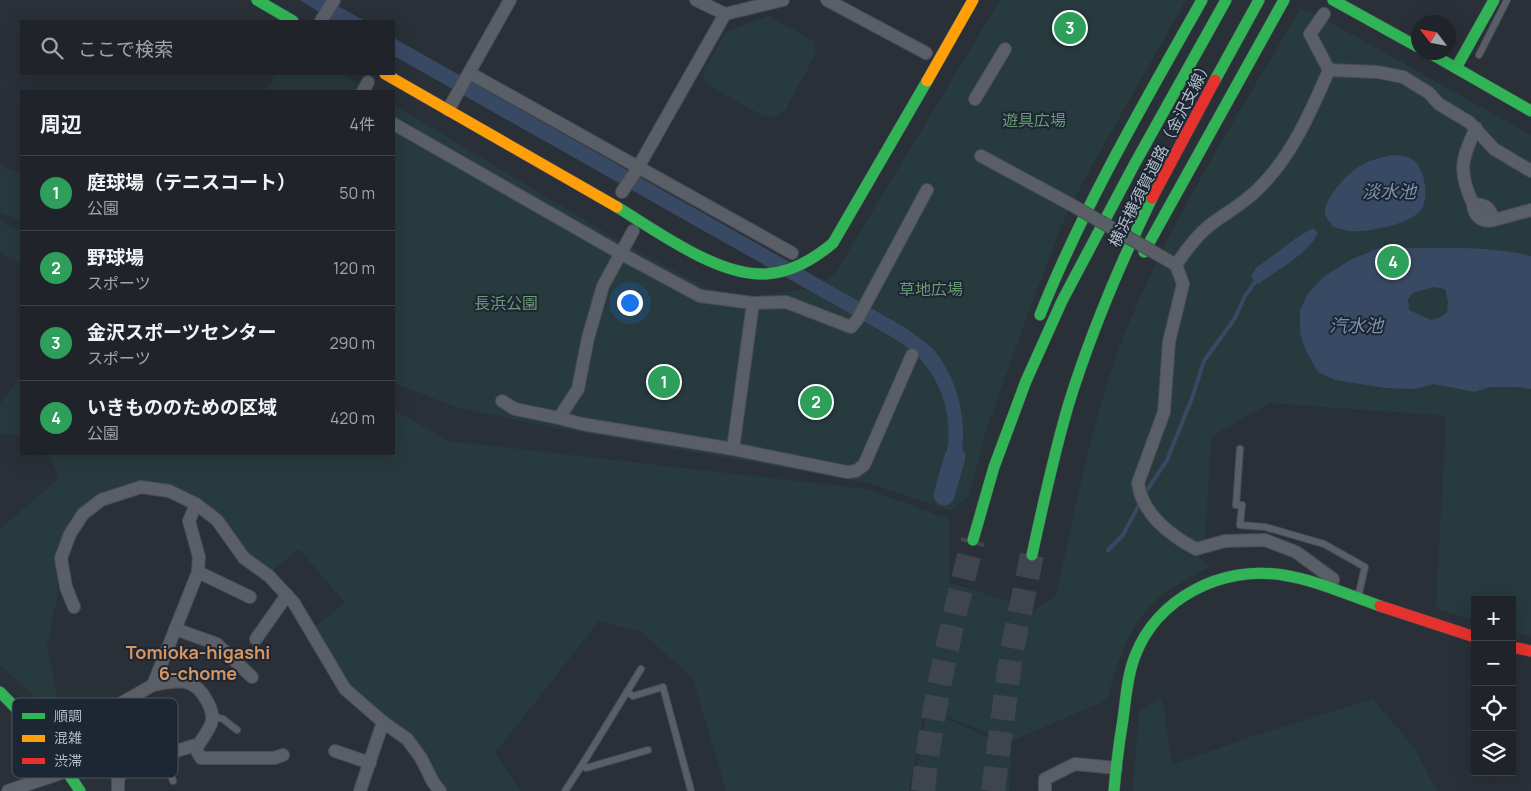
<!DOCTYPE html>
<html lang="ja">
<head>
<meta charset="utf-8">
<style>
  :root { --surface:#20242a; --page:#282c32; --text:#f1f3f6; --muted:#a2a4a8; --line:#3d4147; --accent:#848b96 }
  body { margin:0; font-family:Manrope,"Noto Sans JP",sans-serif; background:var(--page); color:var(--text) }
  .controls { position:absolute; right:15px; bottom:15px; display:grid; overflow:hidden; border-radius:0px; box-shadow:0 5px 20px #0002 }
  .controls button { width:45px; height:45px; display:grid; place-items:center; padding:0; border:0; border-bottom:1px solid var(--line); background:var(--surface); color:var(--text); font:25px sans-serif }
  .compass { position:absolute; left:1411px; top:15px; width:45px; height:45px; border-radius:50%; background:var(--surface); box-shadow:0 5px 20px #0002; rotate:302deg }
  .you { position:absolute; left:629px; top:302px; width:18px; height:18px; margin:-12px; border:4px solid #fff; border-radius:50%; background:#1a73e8; box-shadow:0 0 0 8px #1a73e833 }
  .badge { display:grid; place-items:center; width:32px; height:32px; border-radius:50%; background:var(--accent); color:#fff; font-size:16px; font-weight:700 }
  .pin { position:absolute; translate:-50% -50%; border:2px solid #fff; box-shadow:0 1px 5px #0006 }
  .list { margin:0; padding:0; list-style:none }
  h2 { display:flex; justify-content:space-between; align-items:center; height:65px; margin:0; padding:0 20px; font-size:21px }
  h2 small { font-size:16px; font-weight:400; color:var(--muted) }
  .list li { display:grid; grid-template-columns:32px 1fr auto; gap:15px; align-items:center; box-sizing:border-box; height:75px; padding:0 20px; border-top:1px solid var(--line) }
  .list b { display:block; font-size:19px; white-space:nowrap }
  .list p { margin:0; font-size:16px; white-space:nowrap; color:var(--muted) }
  .list em { font-size:16px; font-style:normal; color:var(--muted) }
  .icon { flex:none; width:28px; height:28px; fill:none; stroke:currentColor; stroke-width:2; stroke-linecap:round; stroke-linejoin:round }
  .map { position:relative; flex:none; width:1531px; height:791px; overflow:hidden }
  .search { position:absolute; background:var(--surface); box-shadow:0 5px 20px #0002; left:20px; top:20px; width:375px; height:55px; display:flex; align-items:center; gap:12px; box-sizing:border-box; padding:0 18px; border-radius:0px; color:var(--muted); font-size:19px }
  .panel { position:absolute; background:var(--surface); box-shadow:0 5px 20px #0002; left:20px; top:90px; width:375px; height:365px; border-radius:0px }
  .map>svg:first-child { display:block }
  .green { fill:#273a3e }
  .water { fill:#384963; fill-rule:evenodd }
  .lines { fill:none; stroke-linecap:round; stroke-linejoin:round }
  .stream { stroke:#384963; stroke-width:4 }
  .river { stroke:#384963; stroke-width:21 }
  .highway-tunnel { stroke:#3f454e; stroke-width:24; stroke-dasharray:24 12; stroke-linecap:butt }
  .lane-casing { stroke:#484c53; stroke-width:8 }
  .street-casing { stroke:#484c53; stroke-width:14 }
  .fast-casing { stroke:#484c53; stroke-width:12 }
  .slow-casing { stroke:#484c53; stroke-width:12 }
  .jam-casing { stroke:#484c53; stroke-width:12 }
  .lane { stroke:#5a5e66; stroke-width:6 }
  .street { stroke:#5a5e66; stroke-width:12 }
  .fast { stroke:#30b455; stroke-width:11 }
  .slow { stroke:#ff9f0a; stroke-width:11 }
  .jam { stroke:#e5322d; stroke-width:11 }
  .street-bridge-casing { stroke:#484c53; stroke-width:14; stroke-linecap:butt }
  .street-bridge { stroke:#5a5e66; stroke-width:12 }
  .labels { text-anchor:middle; dominant-baseline:central; stroke-width:4; stroke-linejoin:round; paint-order:stroke }
  .park-label { font-size:16px; fill:#6b9a76; stroke:#1d2633 }
  .street-label { font-size:16px; fill:#b4bcc9; stroke:#1d2633 }
  .water-label { font-size:18px; font-style:italic; fill:#7c92b1; stroke:#1d2633 }
  .neighbourhood-label { font-size:18px; font-weight:bold; fill:#d59563; stroke:#1d2633 }
  .key { fill:#1d2633; stroke:#4a5360; stroke-width:1 }
  .key-label { font-size:14px; fill:#b4bcc9 }
</style>
</head>
<body>
<div class="map">
<svg width="1531" height="791" viewBox="0 0 1531 791">
  <rect width="100%" height="100%" fill="#2a3038"/>
  <!-- green -->
  <g class="green">
    <path d="M1000 0H1186L1090 169 1062 224 1019 338 986 431 969 496 951 511 869 483 556 428 458 408 394 383V105L621 242 705 287 723 292 754 296 807 289 834 275Z"/>
    <path d="M1300 9 1314 13 1531 135V636L1512 632V600H1475V621L1436 608 1446 416 1270 403 1211 437 1205 546 1168 570 1195 554 1210 567C1195 575 1178 583 1164 594 1129 619 1119 660 1107 700L1009 742 925 707 909 791H726L693 678 641 632 599 621 495 753 521 791H447L412 736 348 687 314 627 345 603 299 549 269 573 247 556 220 518 169 488 99 498 65 532 55 551 58 594 47 644 60 711 48 714 35 697 0 665V529L59 478 50 458 44 454H394V410L449 441 866 489 949 519V582L1033 610 1056 596C1075 512 1090 427 1120 346 1165 227 1237 118 1300 9Z"/>
    <path d="M768 16 814 41 816 53 785 111 774 117 763 116 706 84 703 72 726 32Z"/>
    <path d="M276 74H342L371 91H265Z"/>
    <path d="M0 165 21 174V222L0 212Z"/>
    <path d="M0 221 21 231V264L0 252Z"/>
    <path d="M21 374V438L16 435 0 433V404Z"/>
    <path d="M1162 697 1172 765 1250 737 1373 699 1415 749 1437 791H1133L1139 712Z"/>
    <path d="M927 709 1011 748 1009 791H913Z"/>
  </g>
  <!-- water -->
  <g class="water">
    <path d="M300 0H327L365 21H333Z"/>
    <path d="M394 38 906 328C915 335 926 342 934 350 957 377 968 421 961 456 960 466 955 476 952 486L937 480C940 471 944 463 946 454 954 422 943 384 921 360 914 350 900 343 890 336L394 56Z"/>
    <path d="M1391 155C1398 156 1407 155 1413 160 1425 169 1430 198 1421 210 1409 225 1366 233 1348 231 1343 230 1338 228 1333 227 1330 222 1324 216 1325 210 1328 195 1346 175 1358 167 1367 161 1380 158 1391 155Z"/>
    <path d="M1313 228 1318 233C1308 254 1276 271 1258 284L1251 277 1256 268 1299 236Z"/>
    <path d="M1379 248C1430 249 1482 244 1531 256V389L1516 387H1490L1475 392 1434 384 1415 389 1386 388 1335 380 1318 372 1306 351 1300 333V310L1307 295 1323 277 1350 260ZM1434 287 1445 289 1448 301 1447 312 1441 317 1431 320 1409 310 1408 299 1413 293Z"/>
  </g>
  <g class="lines">
    <!-- stream -->
    <g class="stream">
      <path d="M1144 495 1167 460 1192 398 1204 361 1235 318 1245 296 1255 282"/>
      <path d="M1108 550 1123 535 1140 503"/>
    </g>
    <!-- river -->
    <path class="river" d="M944 495 955 457"/>
    <!-- highway-tunnel -->
    <g class="highway-tunnel">
      <path d="M923 791C932 706 952 623 973 540"/>
      <path d="M993 791 1011 655 1032 555"/>
    </g>
    <defs>
      <g id="lane">
        <path d="M1479 55 1507 0"/>
        <path d="M1240 449 1236 505H1242L1240 525 1265 527 1324 544 1365 567 1358 597"/>
        <path d="M627 692 633 696 663 687 691 791"/>
        <path d="M212 716 223 719 237 730"/>
        <path d="M165 755 173 781"/>
        <path d="M582 765 641 669"/>
        <path d="M565 791 582 765 586 768 648 750"/>
      </g>
      <g id="street">
        <path d="M827 0 926 53"/>
        <path d="M725 14 783 0"/>
        <path d="M1324 14 1310 34 1329 70"/>
        <path d="M321 21 334 0"/>
        <path d="M475 76 792 253"/>
        <path d="M363 91 368 82"/>
        <path d="M975 99 1005 49"/>
        <path d="M448 110 510 0"/>
        <path d="M394 124 620 253 700 296 753 303 786 302 851 327 857 320 927 190"/>
        <path d="M1476 128C1461 160 1458 171 1473 204 1486 204 1490 208 1494 220L1531 210"/>
        <path d="M981 156 1070 204"/>
        <path d="M622 192 636 171 725 14 696 0"/>
        <path d="M1473 204C1474 217 1482 223 1494 220"/>
        <path d="M1157 254 1176 265 1183 284 1169 342 1164 412 1138 483C1142 514 1171 536 1196 549L1225 541 1265 540 1296 552 1333 579V580"/>
        <path d="M1176 265C1186 250 1196 236 1210 225 1227 212 1245 203 1259 188 1292 156 1311 111 1329 70L1378 72 1403 77 1429 93 1439 104 1469 122 1494 149 1531 171"/>
        <path d="M502 401 515 409 559 418 578 389 588 338 603 286 633 231"/>
        <path d="M559 418 582 424 733 449 847 472 856 471 864 465 912 355"/>
        <path d="M733 449 753 303"/>
        <path d="M198 572 250 597"/>
        <path d="M74 607 66 587 61 558 70 534 83 514 101 500 141 487 169 491 196 504 217 520 244 558 269 576 294 603 345 689 383 722 407 739 421 758 433 782 440 791"/>
        <path d="M175 629 217 644 252 677"/>
        <path d="M256 639 287 595"/>
        <path d="M194 746 201 758H274L283 755"/>
        <path d="M335 751 370 763"/>
        <path d="M124 767 106 725 109 710 153 685"/>
        <path d="M8 791 67 771"/>
        <path d="M118 791V780L124 767 199 744C203 738 208 731 211 724 214 716 211 708 207 701 194 676 177 680 153 685L198 572 199 557 189 521 196 504"/>
        <path d="M360 791 383 722"/>
        <path d="M1045 791V779L1075 764 1116 768"/>
      </g>
      <g id="fast">
        <path d="M257 0 293 21"/>
        <path d="M1333 0 1418 47"/>
        <path d="M1428 52 1531 111"/>
        <path d="M1456 68 1494 0"/>
        <path d="M1215 80 1259 0"/>
        <path d="M617 207C657 231 717 276 765 274 791 273 814 259 833 243L927 81"/>
        <path d="M1144 252 1284 0"/>
        <path d="M1040 315C1084 205 1144 103 1202 0"/>
        <path d="M973 540 994 467 1026 381 1062 301 1134 165 1226 0"/>
        <path d="M1032 555C1043 504 1054 453 1069 403 1091 332 1120 264 1152 198"/>
        <path d="M0 692C31 722 57 755 80 791"/>
        <path d="M1114 791C1116 767 1119 743 1123 719 1126 698 1127 676 1135 656 1157 598 1222 565 1283 575 1316 580 1348 595 1380 606"/>
      </g>
      <g id="slow">
        <path d="M385 74 617 207"/>
        <path d="M927 81 973 0"/>
      </g>
      <g id="jam">
        <path d="M1152 198 1215 80"/>
        <path d="M1380 606 1475 637"/>
        <path d="M1512 647 1531 651"/>
      </g>
    </defs>
    <!-- lane casing -->
    <use href="#lane" class="lane-casing"/>
    <!-- street casing -->
    <use href="#street" class="street-casing"/>
    <!-- fast casing -->
    <use href="#fast" class="fast-casing"/>
    <!-- slow casing -->
    <use href="#slow" class="slow-casing"/>
    <!-- jam casing -->
    <use href="#jam" class="jam-casing"/>
    <!-- lane -->
    <use href="#lane" class="lane"/>
    <!-- street -->
    <use href="#street" class="street"/>
    <!-- fast -->
    <use href="#fast" class="fast"/>
    <!-- slow -->
    <use href="#slow" class="slow"/>
    <!-- jam -->
    <use href="#jam" class="jam"/>
    <defs>
      <path id="street-bridge" d="M1070 204 1157 254"/>
    </defs>
    <!-- street-bridge casing -->
    <use href="#street-bridge" class="street-bridge-casing"/>
    <!-- street-bridge -->
    <use href="#street-bridge" class="street-bridge"/>
  </g>
  <g class="labels">
    <!-- park labels -->
    <g class="park-label">
      <text x="1034" y="120">遊具広場</text>
      <text x="931" y="289">草地広場</text>
      <text x="506" y="303">長浜公園</text>
    </g>
    <!-- street labels -->
    <g class="street-label">
      <text transform="translate(1160 153) rotate(-63)">横浜横須賀道路（金沢支線）</text>
    </g>
    <!-- water labels -->
    <g class="water-label">
      <text x="1389" y="191">淡水池</text>
      <text x="1356" y="325">汽水池</text>
    </g>
    <!-- neighbourhood labels -->
    <g class="neighbourhood-label">
      <text x="198" y="652">Tomioka-higashi<tspan x="198" dy="21">6-chome</tspan></text>
    </g>
  </g>
  <!-- legend -->
  <rect x="12" y="698" width="166" height="80" rx="8" class="key"/>
  <rect x="22" y="713" width="23" height="6" fill="#30b455"/>
  <rect x="22" y="735" width="23" height="7" fill="#ff9f0a"/>
  <rect x="22" y="758" width="23" height="6" fill="#e5322d"/>
  <g class="key-label">
    <text x="54" y="721">順調</text>
    <text x="54" y="743">混雑</text>
    <text x="54" y="766">渋滞</text>
  </g>
</svg>
<div class="controls">
<button>+</button>
<button>−</button>
<button><svg class="icon" aria-label="locate" viewBox="0 0 24 24"><circle cx="12" cy="12" r="6"/><path d="M12 2v4M12 18v4M2 12h4M18 12h4"/></svg></button>
<button><svg class="icon" aria-label="layers" viewBox="0 0 24 24"><path d="M12 4l9 5-9 5-9-5zM3 14l9 5 9-5"/></svg></button>
</div>
<svg class="compass" viewBox="-18 -18 36 36"><path d="M0-13l5 13h-10z" fill="#e53935"/><path d="M0 13l5-13h-10z" fill="#a2a4a8"/></svg>
<div class="you"></div>
<div class="pin badge" style="left:664px;top:382px;background:#2e9e5b">1</div>
<div class="pin badge" style="left:816px;top:402px;background:#2e9e5b">2</div>
<div class="pin badge" style="left:1070px;top:28px;background:#2e9e5b">3</div>
<div class="pin badge" style="left:1393px;top:262px;background:#2e9e5b">4</div>
<div class="search"><svg class="icon" aria-label="search" viewBox="0 0 24 24"><circle cx="10" cy="10" r="6"/><path d="M15 15l6 6"/></svg>ここで検索</div>
<section class="panel">
<h2>周辺<small>4件</small></h2>
<ul class="list">
<li><span class="badge" style="background:#2e9e5b">1</span><div><b>庭球場（テニスコート）</b><p>公園</p></div><em>50 m</em></li>
<li><span class="badge" style="background:#2e9e5b">2</span><div><b>野球場</b><p>スポーツ</p></div><em>120 m</em></li>
<li><span class="badge" style="background:#2e9e5b">3</span><div><b>金沢スポーツセンター</b><p>スポーツ</p></div><em>290 m</em></li>
<li><span class="badge" style="background:#2e9e5b">4</span><div><b>いきもののための区域</b><p>公園</p></div><em>420 m</em></li>
</ul>
</section>
</div>
</body>
</html>
